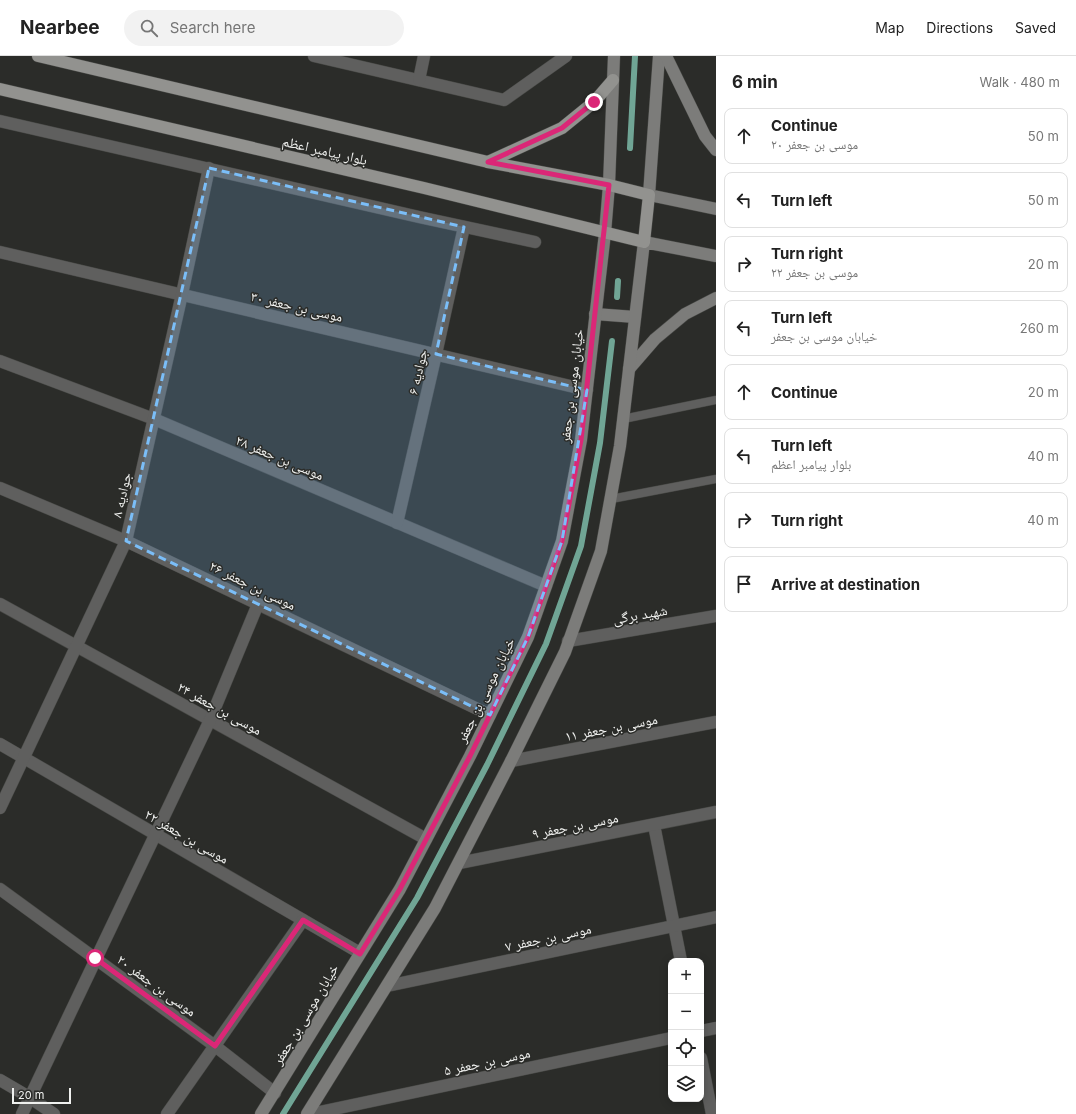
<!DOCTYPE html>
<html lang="en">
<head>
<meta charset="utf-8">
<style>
  :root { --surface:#fff; --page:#f2f2f2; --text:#222; --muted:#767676; --line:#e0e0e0 }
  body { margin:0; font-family:Inter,"Noto Naskh Arabic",sans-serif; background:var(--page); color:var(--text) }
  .controls { position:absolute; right:12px; bottom:12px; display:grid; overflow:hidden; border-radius:8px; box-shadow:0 2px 10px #0003 }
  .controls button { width:36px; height:36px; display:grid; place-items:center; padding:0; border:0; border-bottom:1px solid var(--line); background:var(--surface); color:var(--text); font:20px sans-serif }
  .scale { position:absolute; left:12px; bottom:10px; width:59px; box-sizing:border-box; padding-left:4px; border:2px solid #f0f1ef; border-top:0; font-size:11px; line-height:14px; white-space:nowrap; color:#f0f1ef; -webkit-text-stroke:3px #2b2c29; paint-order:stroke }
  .stop { position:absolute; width:12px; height:12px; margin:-9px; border:3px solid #db2777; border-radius:50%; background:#fff }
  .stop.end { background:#db2777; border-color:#fff; box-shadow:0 1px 4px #0008 }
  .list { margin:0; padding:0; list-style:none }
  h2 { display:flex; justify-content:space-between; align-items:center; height:52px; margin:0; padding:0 16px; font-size:17px }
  h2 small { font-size:13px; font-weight:400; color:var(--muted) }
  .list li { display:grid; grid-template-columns:26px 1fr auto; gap:12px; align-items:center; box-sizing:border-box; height:56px; margin:0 8px 8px; padding:0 8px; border:1px solid var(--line); border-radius:8px }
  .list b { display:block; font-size:15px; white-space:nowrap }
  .list p { margin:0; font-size:13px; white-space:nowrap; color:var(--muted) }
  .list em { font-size:13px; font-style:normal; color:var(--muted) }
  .icon { flex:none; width:22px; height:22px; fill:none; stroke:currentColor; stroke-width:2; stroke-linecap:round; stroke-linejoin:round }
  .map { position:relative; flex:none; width:716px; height:1058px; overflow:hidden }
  header { display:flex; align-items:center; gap:24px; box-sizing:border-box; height:56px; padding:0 20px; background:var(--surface); border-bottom:1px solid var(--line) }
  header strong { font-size:19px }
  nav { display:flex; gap:22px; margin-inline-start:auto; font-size:14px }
  .search { width:280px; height:36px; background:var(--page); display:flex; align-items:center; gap:10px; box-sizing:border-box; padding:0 14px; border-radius:22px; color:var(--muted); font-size:15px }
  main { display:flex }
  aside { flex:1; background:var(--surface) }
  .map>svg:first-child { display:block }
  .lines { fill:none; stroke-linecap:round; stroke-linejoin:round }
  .stream { stroke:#70a595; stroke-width:6 }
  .lane-casing { stroke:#474845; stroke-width:9 }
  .street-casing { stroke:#474845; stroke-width:13 }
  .secondary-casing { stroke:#474845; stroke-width:13 }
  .primary-casing { stroke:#474845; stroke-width:13 }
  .lane { stroke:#5f5f5e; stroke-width:8 }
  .street { stroke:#5f5f5e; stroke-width:12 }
  .secondary { stroke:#7c7c7a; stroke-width:12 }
  .primary { stroke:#92928f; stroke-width:12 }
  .route { stroke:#db2777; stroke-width:5 }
  .marked { fill:#7bbef8; fill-opacity:0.2; stroke:#7bbef8; stroke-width:3; stroke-dasharray:8 5; stroke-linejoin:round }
  .labels { text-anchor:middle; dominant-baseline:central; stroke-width:3; stroke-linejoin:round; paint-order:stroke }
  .street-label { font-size:14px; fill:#f0f1ef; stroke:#2b2c29 }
</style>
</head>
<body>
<header>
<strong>Nearbee</strong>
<div class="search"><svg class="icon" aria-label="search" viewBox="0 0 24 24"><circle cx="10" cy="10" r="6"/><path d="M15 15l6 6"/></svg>Search here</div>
<nav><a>Map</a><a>Directions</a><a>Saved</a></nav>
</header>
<main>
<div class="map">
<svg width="716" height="1058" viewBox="0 0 716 1058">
  <rect width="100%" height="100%" fill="#2b2c29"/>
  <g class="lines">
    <!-- stream -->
    <g class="stream">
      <path d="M630 92 635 0"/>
      <path d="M617 241 618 225"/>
      <path d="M283 1058 417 842 487 709 546 588 581 490 600 387 612 285"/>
    </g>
    <defs>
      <g id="lane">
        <path d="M623 363 716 344"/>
        <path d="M611 443 716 423"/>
      </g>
      <g id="street">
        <path d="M314 0 504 44 566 0"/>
        <path d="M419 24 424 0"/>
        <path d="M0 65 419 161 535 186"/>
        <path d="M0 196 587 334"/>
        <path d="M0 305 154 363 546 530"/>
        <path d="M0 432 126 485 490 659"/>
        <path d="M397 467 436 298 464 171"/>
        <path d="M0 548 426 783"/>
        <path d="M568 585 716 560"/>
        <path d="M0 688 360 897"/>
        <path d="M511 705 716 666"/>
        <path d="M0 752 126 485 182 238 209 112"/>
        <path d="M654 769 681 905"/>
        <path d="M459 807 716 756"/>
        <path d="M0 833 215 990 275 1037"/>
        <path d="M387 930 716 861"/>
        <path d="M701 975 716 972"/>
        <path d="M701 1002 712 1058"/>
        <path d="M0 1024 29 1041 54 1058"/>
        <path d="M22 1058 210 664 258 548"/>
        <path d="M167 1058 303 864"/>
        <path d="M310 1058 671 982"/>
      </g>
      <g id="secondary">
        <path d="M659 0 649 139 716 153"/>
        <path d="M666 0 705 80 716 94"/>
        <path d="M595 258 635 261"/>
        <path d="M629 313 655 283 685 258 716 242"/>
        <path d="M261 1058 400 833 470 700 528 581 562 485 581 384 605 177 609 129 614 0"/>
        <path d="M307 1058 435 852 511 705 565 596 601 495 620 390 644 186 716 200"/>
      </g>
      <g id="primary">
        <path d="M0 33 424 132 644 186 649 139 609 129 488 106 38 0"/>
        <path d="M488 106 562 72 594 46 613 24"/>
      </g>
    </defs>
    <!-- lane casing -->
    <use href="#lane" class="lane-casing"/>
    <!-- street casing -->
    <use href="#street" class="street-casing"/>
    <!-- secondary casing -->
    <use href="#secondary" class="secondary-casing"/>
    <!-- primary casing -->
    <use href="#primary" class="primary-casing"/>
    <!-- lane -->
    <use href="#lane" class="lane"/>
    <!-- street -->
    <use href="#street" class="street"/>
    <!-- secondary -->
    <use href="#secondary" class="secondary"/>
    <!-- primary -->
    <use href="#primary" class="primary"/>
  </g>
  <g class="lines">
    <!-- route -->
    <path class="route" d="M95 902 215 990 303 864 360 898 400 833 470 700 528 581 562 485 581 384 609 129 488 106 562 72 594 46"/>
  </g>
  <!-- marked area -->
  <path class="marked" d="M209 112 464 171 436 298 587 334 562 485 528 581 490 659 126 485Z"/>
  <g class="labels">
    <!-- street labels -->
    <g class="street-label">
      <text transform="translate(325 94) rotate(13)">بلوار پیامبر اعظم</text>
      <text transform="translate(297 250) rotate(13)">موسی بن جعفر ۳۰</text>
      <text transform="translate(417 316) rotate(-77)">جوادیه ۶</text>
      <text transform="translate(571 330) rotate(-83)">خیابان موسی بن جعفر</text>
      <text transform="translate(280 401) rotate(23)">موسی بن جعفر ۲۸</text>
      <text transform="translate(121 439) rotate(-77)">جوادیه ۸</text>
      <text transform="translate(253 529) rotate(26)">موسی بن جعفر ۲۶</text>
      <text transform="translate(640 558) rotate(-10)">شهید برگی</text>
      <text transform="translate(485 634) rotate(-64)">خیابان موسی بن جعفر</text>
      <text transform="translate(220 652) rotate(29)">موسی بن جعفر ۲۴</text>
      <text transform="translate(611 671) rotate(-11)">موسی بن جعفر ۱۱</text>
      <text transform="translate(575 769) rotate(-11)">موسی بن جعفر ۹</text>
      <text transform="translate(187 780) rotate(30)">موسی بن جعفر ۲۲</text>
      <text transform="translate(548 881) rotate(-12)">موسی بن جعفر ۷</text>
      <text transform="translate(157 929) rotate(36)">موسی بن جعفر ۲۰</text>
      <text transform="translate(305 958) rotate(-59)">خیابان موسی بن جعفر</text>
      <text transform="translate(487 1005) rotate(-12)">موسی بن جعفر ۵</text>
    </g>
  </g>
</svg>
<div class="controls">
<button>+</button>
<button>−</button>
<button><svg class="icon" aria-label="locate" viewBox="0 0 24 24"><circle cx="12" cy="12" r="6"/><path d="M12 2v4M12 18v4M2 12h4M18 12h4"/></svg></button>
<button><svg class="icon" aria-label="layers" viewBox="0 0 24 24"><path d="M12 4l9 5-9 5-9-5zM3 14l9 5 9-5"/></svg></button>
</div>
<div class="scale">20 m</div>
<div class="stop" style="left:95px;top:902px"></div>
<div class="stop end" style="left:594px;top:46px"></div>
</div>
<aside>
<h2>6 min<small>Walk · 480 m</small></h2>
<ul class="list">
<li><svg class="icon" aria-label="ahead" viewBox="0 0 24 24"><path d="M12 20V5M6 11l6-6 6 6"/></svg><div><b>Continue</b><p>موسی بن جعفر ۲۰</p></div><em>50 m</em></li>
<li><svg class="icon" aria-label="left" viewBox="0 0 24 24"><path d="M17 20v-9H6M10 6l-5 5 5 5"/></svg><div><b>Turn left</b></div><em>50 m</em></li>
<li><svg class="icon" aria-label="right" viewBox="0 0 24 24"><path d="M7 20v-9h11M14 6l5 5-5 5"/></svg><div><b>Turn right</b><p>موسی بن جعفر ۲۲</p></div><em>20 m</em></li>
<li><svg class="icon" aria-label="left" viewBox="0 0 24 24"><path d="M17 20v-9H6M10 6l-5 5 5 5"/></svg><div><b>Turn left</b><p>خیابان موسی بن جعفر</p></div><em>260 m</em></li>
<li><svg class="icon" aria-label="ahead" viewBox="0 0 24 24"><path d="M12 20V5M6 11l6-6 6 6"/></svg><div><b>Continue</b></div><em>20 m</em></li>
<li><svg class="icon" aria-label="left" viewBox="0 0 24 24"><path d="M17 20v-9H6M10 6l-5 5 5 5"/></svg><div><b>Turn left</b><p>بلوار پیامبر اعظم</p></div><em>40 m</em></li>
<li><svg class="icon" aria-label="right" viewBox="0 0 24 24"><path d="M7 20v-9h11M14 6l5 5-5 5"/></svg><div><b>Turn right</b></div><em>40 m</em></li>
<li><svg class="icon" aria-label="arrive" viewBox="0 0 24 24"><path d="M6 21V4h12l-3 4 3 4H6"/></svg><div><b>Arrive at destination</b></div></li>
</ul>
</aside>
</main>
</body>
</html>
